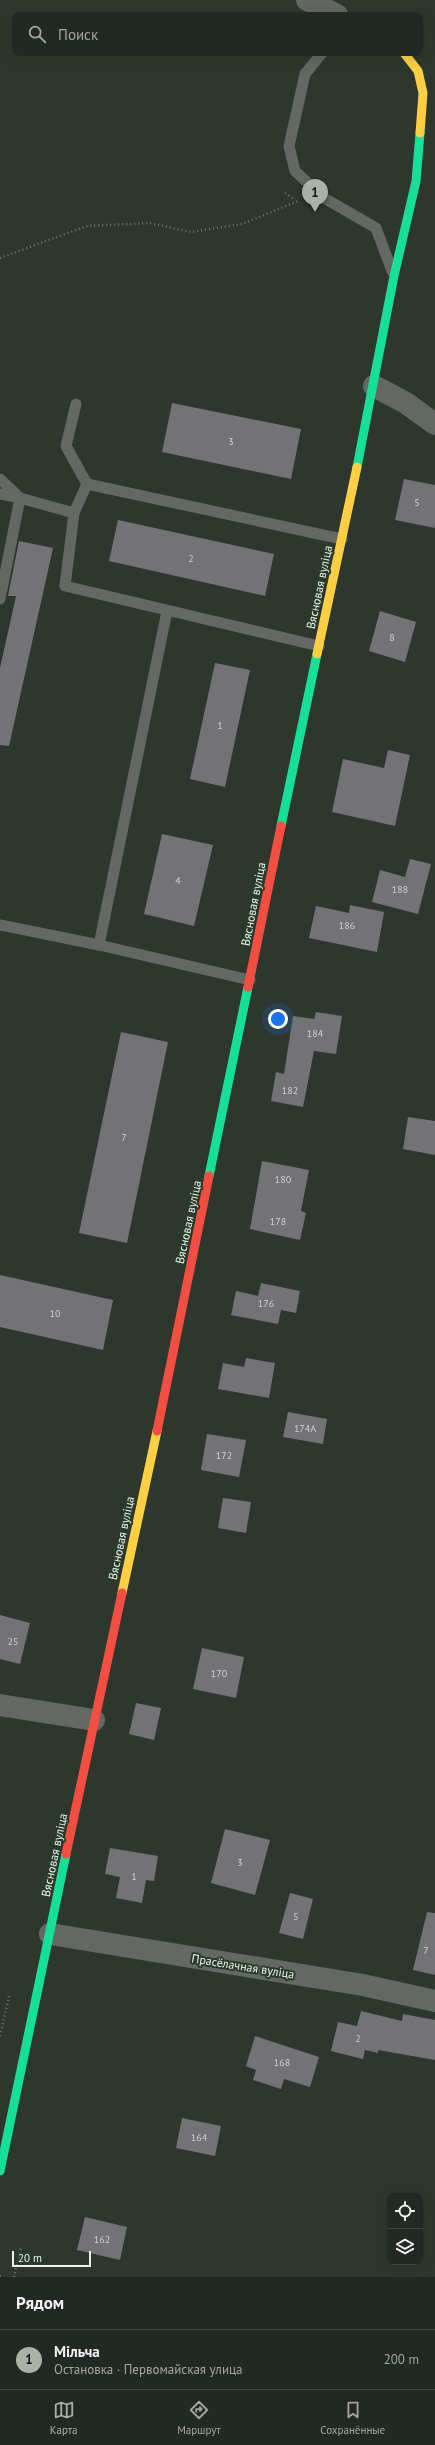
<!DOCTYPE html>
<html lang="ru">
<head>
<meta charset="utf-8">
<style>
  :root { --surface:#222922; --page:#2e352f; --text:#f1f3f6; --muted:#a2a6a5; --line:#3f4540; --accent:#a8b2a8 }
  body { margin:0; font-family:"PT Sans",sans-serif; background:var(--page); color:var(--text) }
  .controls { position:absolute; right:12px; bottom:12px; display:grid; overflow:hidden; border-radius:8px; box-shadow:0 4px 16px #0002 }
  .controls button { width:36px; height:36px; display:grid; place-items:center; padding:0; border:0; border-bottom:1px solid var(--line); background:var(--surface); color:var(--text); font:20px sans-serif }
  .scale { position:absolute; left:12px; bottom:10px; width:79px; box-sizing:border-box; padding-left:4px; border:2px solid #eaf4ea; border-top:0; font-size:11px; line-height:14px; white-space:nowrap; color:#eaf4ea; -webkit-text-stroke:3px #2a3b2b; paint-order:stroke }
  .you { position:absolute; left:278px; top:1019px; width:14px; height:14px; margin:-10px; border:3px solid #fff; border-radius:50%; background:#1a73e8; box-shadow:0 0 0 6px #1a73e833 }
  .badge { display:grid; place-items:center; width:26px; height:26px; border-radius:50%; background:var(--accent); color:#111; font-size:13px; font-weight:700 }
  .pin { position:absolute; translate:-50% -33px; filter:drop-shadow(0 1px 2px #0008) }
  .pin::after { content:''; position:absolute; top:21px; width:14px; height:12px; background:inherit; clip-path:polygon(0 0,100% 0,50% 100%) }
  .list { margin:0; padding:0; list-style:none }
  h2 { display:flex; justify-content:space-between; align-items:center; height:52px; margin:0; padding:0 16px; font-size:17px }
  h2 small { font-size:13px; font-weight:400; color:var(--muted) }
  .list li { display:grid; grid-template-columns:26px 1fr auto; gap:12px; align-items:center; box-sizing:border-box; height:60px; padding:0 16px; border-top:1px solid var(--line) }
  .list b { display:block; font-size:15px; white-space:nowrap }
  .list p { margin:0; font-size:13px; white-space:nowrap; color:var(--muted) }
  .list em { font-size:13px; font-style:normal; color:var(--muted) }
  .icon { flex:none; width:22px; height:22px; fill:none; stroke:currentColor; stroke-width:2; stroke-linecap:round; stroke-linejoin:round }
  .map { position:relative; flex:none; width:435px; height:2277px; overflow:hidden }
  .search { position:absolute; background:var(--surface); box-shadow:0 4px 16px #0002; left:12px; right:12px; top:12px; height:44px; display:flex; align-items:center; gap:10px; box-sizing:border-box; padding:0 14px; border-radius:8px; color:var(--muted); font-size:15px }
  .sheet { height:112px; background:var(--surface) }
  nav { display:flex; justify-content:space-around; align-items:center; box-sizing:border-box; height:56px; border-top:1px solid var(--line); background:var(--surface); font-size:11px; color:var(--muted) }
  nav a { display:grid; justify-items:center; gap:2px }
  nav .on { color:var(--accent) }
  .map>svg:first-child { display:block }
  .building { fill:#727277 }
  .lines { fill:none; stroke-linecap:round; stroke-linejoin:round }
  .path { stroke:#6d736e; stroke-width:2.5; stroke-dasharray:1 3; stroke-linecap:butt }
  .lane { stroke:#636863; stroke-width:11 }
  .street { stroke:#636863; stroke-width:22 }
  .fast { stroke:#16e098; stroke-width:9 }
  .slow { stroke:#ffcf43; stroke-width:9 }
  .jam { stroke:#f24e42; stroke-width:9 }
  .labels { text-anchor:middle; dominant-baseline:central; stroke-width:4; stroke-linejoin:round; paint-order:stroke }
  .number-label { font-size:10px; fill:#ccd4cd }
  .street-label { font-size:12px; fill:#eaf4ea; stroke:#2a3b2b }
</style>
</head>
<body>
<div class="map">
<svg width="435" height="2277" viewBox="0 0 435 2277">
  <rect width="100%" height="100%" fill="#2e372e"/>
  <!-- building -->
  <g class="building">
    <path d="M172 403 301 429 291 479 162 452Z"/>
    <path d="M404 479 435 485V528L395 520Z"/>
    <path d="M118 520 274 554 265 596 109 561Z"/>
    <path d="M19 541 53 548 9 746 0 745V668L16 596H8Z"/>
    <path d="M380 611 416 622 405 662 369 651Z"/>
    <path d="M215 663 250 670 225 787 190 779Z"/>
    <path d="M388 750 410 755 395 826 332 812 343 759 384 768Z"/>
    <path d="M162 834 213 845 194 926 144 914Z"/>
    <path d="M410 859 431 864 418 914 372 902 380 870 405 877Z"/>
    <path d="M350 905 384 912 377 952 309 938 316 906 349 913Z"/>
    <path d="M316 1012 342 1016 336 1054 314 1051 303 1107 271 1101 276 1072 284 1074 293 1016 314 1019Z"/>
    <path d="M121 1032 168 1042 127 1243 79 1233Z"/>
    <path d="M408 1117 435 1121V1155L403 1149Z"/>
    <path d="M262 1161 309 1170 301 1211 306 1213 300 1240 250 1229Z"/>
    <path d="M0 1275 113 1300 103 1350 0 1327Z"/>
    <path d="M261 1283 300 1291 296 1313 281 1310 278 1324 231 1315 236 1291 258 1296Z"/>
    <path d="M246 1358 275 1363 269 1398 218 1389 223 1363 244 1367Z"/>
    <path d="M288 1412 327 1419 323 1444 283 1437Z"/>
    <path d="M207 1434 246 1440 239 1477 201 1470Z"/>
    <path d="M223 1498 251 1502 246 1533 218 1528Z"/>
    <path d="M0 1615 30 1623 20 1664 0 1659Z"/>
    <path d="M202 1648 244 1657 236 1698 193 1689Z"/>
    <path d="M136 1703 161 1708 154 1740 129 1734Z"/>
    <path d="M225 1829 270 1840 255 1895 211 1883Z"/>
    <path d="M110 1848 158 1856 154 1881 146 1880 142 1903 116 1898 120 1877 105 1874Z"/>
    <path d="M290 1893 313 1899 303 1939 279 1933Z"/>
    <path d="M427 1912 435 1913V1975L413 1970Z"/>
    <path d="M361 2011 402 2021 403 2014 435 2020V2060L378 2050V2053L365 2050 363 2059 331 2051 338 2022 357 2026Z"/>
    <path d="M255 2036 319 2057 310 2087 284 2079 281 2089 253 2080 256 2070 246 2066Z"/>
    <path d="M182 2118 221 2126 215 2156 176 2148Z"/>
    <path d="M85 2217 127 2227 120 2260 77 2250Z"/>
  </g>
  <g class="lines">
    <!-- path -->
    <g class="path">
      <path d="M285 193 295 200"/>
      <path d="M0 258 87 226 150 223 191 232 242 224 298 201"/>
      <path d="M0 2036 9 1996"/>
      <path d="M0 2276 4 2277"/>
      <path d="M14 2277 21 2247"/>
    </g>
    <!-- lane -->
    <g class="lane">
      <path d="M322 53 305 74 289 146 295 171 324 198 376 228 392 271"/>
      <path d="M76 404 66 446 87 484"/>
      <path d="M0 479 20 498 74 513"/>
      <path d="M0 494 20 498 0 599"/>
      <path d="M319 646 65 586 74 513 87 484 342 539"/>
      <path d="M0 925 99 945 250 980"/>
      <path d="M99 945 167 611"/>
    </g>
    <!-- street -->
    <g class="street">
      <path d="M307 0 337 15"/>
      <path d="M374 386 406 403 435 424"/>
      <path d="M0 1705 94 1720"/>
      <path d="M50 1934 363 1985 435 2001"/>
    </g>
    <!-- fast -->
    <g class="fast">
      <path d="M357 467 394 276 416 181 420 133"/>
      <path d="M281 826 317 654"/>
      <path d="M209 1176 248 987"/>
      <path d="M0 2171 66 1854"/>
    </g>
    <!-- slow -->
    <g class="slow">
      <path d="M404 53 418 71 423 93 420 133"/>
      <path d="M317 654 357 467"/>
      <path d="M122 1593 157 1431"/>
    </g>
    <!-- jam -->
    <g class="jam">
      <path d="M248 987 281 826"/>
      <path d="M157 1431 209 1176"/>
      <path d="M66 1854 122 1593"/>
    </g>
  </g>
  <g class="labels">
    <!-- number labels -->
    <g class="number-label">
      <text x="231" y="441">3</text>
      <text x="417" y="502">5</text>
      <text x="191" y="558">2</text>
      <text x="392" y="637">8</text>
      <text x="220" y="725">1</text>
      <text x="178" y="880">4</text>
      <text x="400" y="889">188</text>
      <text x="347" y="925">186</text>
      <text x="315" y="1033">184</text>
      <text x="290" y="1090">182</text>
      <text x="124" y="1137">7</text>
      <text x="283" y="1179">180</text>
      <text x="278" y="1221">178</text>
      <text x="266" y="1303">176</text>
      <text x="55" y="1313">10</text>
      <text x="305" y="1428">174А</text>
      <text x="224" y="1455">172</text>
      <text x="13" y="1641">25</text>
      <text x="219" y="1673">170</text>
      <text x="240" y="1862">3</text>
      <text x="134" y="1876">1</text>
      <text x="296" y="1916">5</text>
      <text x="426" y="1950">7</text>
      <text x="358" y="2038">2</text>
      <text x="282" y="2062">168</text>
      <text x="199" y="2137">164</text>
      <text x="102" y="2239">162</text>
    </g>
    <!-- street labels -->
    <g class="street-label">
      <text transform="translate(319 587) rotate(-78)">Вясновая вуліца</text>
      <text transform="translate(253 904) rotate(-79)">Вясновая вуліца</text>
      <text transform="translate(188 1222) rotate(-78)">Вясновая вуліца</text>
      <text transform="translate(121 1538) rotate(-78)">Вясновая вуліца</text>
      <text transform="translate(54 1855) rotate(-78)">Вясновая вуліца</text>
      <text transform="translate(243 1966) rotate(9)">Прасёлачная вуліца</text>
    </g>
  </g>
</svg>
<div class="controls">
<button><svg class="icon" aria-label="locate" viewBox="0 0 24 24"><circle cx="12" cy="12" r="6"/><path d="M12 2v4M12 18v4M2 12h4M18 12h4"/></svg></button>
<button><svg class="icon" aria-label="layers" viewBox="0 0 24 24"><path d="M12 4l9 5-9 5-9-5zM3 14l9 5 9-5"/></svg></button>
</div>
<div class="scale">20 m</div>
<div class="you"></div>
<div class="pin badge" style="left:315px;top:212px">1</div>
<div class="search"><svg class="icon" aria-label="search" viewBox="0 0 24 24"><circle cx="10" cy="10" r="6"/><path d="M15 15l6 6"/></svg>Поиск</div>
</div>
<section class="sheet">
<h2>Рядом<small></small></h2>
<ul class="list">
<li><span class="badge">1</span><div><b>Мільча</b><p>Остановка · Первомайская улица</p></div><em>200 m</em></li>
</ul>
</section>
<nav>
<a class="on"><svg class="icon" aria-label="map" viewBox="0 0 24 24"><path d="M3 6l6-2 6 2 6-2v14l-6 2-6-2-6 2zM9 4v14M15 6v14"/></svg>Карта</a>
<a><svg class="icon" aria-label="directions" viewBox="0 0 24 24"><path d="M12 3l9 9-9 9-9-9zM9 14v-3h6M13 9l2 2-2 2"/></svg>Маршрут</a>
<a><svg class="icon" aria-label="saved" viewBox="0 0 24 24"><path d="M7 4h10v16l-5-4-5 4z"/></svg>Сохранённые</a>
</nav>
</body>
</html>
